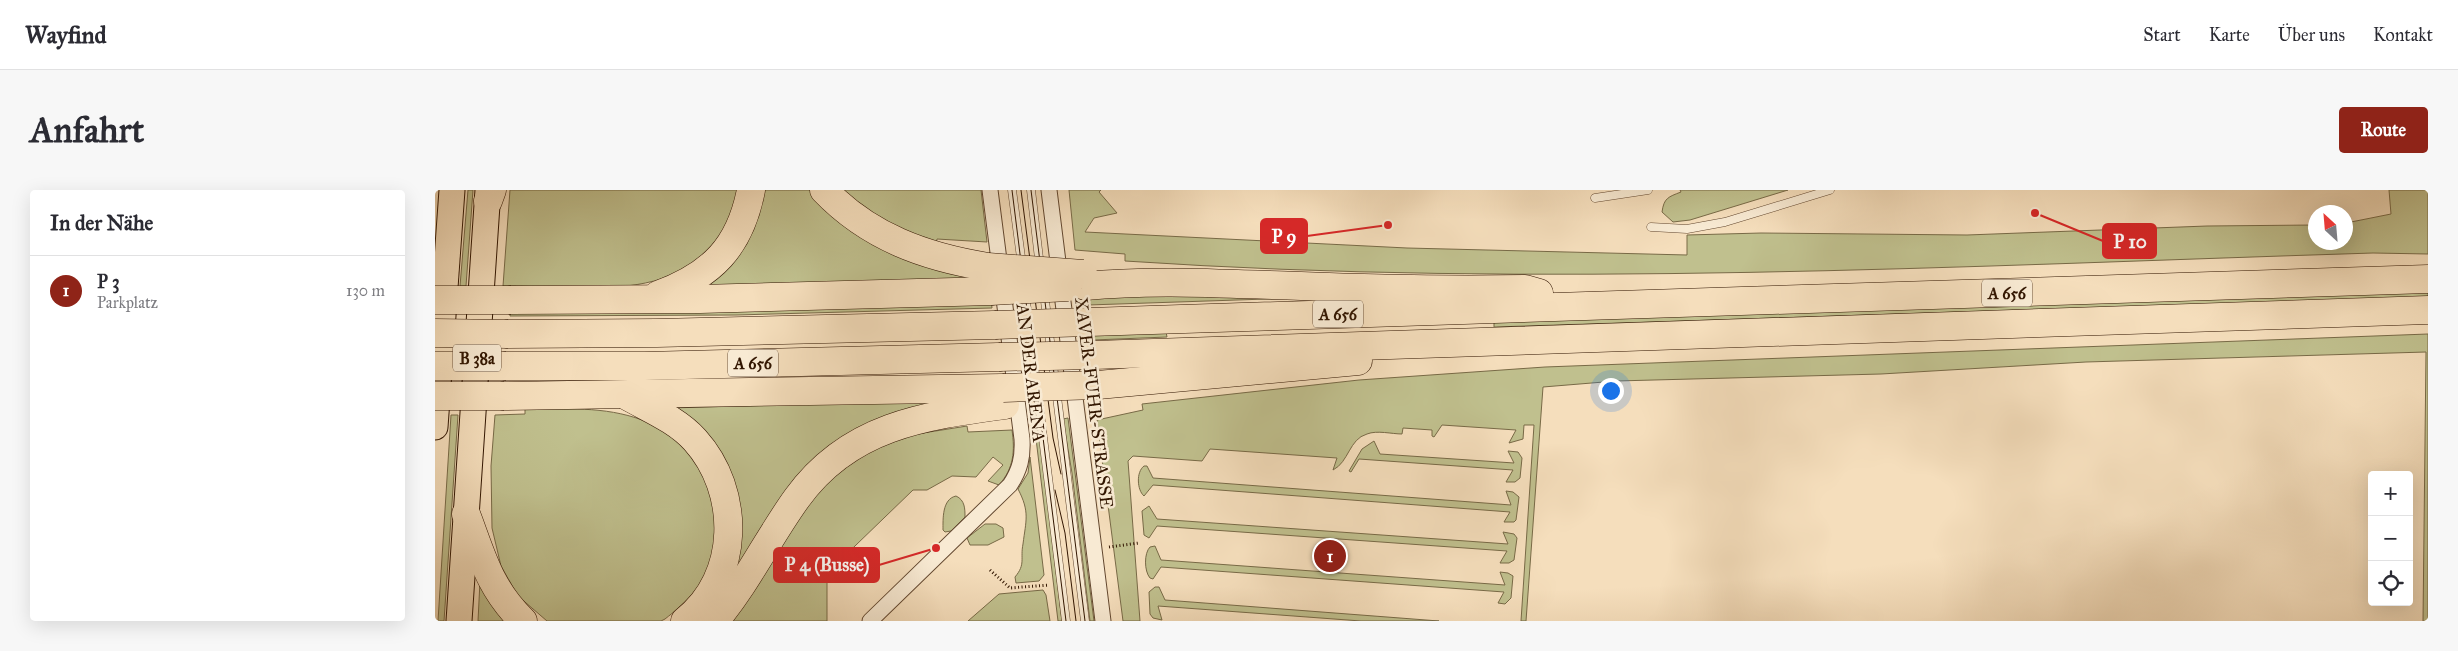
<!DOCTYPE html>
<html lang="de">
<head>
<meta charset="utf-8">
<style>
  :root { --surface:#fff; --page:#f7f7f7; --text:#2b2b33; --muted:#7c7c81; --line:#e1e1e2; --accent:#8f2418 }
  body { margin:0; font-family:"IM FELL Great Primer",serif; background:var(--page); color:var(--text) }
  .controls { position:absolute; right:15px; bottom:15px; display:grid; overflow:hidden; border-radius:5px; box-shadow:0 5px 20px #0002 }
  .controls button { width:45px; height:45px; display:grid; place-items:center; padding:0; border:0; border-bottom:1px solid var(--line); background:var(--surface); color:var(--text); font:25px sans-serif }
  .compass { position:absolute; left:1873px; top:15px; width:45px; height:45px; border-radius:50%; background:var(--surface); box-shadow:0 5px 20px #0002; rotate:334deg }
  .you { position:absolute; left:1175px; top:200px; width:18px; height:18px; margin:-12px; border:4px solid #fff; border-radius:50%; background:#1a73e8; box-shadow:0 0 0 8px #1a73e833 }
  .badge { display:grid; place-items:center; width:32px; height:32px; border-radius:50%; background:var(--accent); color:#fff; font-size:16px; font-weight:700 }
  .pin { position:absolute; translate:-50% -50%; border:2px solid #fff; box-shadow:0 1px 5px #0006 }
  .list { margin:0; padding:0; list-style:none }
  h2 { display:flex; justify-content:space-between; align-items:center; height:65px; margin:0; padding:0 20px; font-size:21px }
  h2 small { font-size:16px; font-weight:400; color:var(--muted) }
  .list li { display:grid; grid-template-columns:32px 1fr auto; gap:15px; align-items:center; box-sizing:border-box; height:70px; padding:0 20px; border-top:1px solid var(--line) }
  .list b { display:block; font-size:19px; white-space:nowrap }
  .list p { margin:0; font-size:16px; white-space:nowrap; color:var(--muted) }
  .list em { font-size:16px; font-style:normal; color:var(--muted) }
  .icon { flex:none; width:28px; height:28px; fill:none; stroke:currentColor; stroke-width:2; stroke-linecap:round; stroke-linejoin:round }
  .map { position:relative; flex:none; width:1993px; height:431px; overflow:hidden; border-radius:5px }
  header { display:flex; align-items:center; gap:30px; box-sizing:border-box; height:70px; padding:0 25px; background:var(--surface); border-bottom:1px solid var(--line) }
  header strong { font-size:24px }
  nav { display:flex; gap:28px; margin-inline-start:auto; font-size:18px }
  .intro { display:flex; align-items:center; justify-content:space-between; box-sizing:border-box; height:120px; padding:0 30px }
  h1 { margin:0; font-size:35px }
  .button { padding:12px 22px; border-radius:5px; background:var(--accent); color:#fff; font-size:18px; font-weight:700 }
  main { display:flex; gap:30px; padding:0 30px }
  aside { flex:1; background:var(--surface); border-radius:5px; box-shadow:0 5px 20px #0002 }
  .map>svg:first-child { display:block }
  .green { fill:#c0c08e; stroke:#786a47 }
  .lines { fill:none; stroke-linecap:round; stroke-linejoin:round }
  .service-casing { stroke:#62472f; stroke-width:9 }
  .minor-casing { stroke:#62472f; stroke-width:17 }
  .trunk-casing { stroke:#311500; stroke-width:27 }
  .motorway-casing { stroke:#311500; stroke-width:29 }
  .path { stroke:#311500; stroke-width:3; stroke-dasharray:1 2.5; stroke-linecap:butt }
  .service { stroke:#f8ead3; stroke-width:8 }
  .minor { stroke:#f8ead3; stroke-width:15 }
  .trunk { stroke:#f5debc; stroke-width:25 }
  .motorway { stroke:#f5debc; stroke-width:28 }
  .tram { stroke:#311500; stroke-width:1 }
  .motorway-bridge-casing { stroke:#311500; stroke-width:29; stroke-linecap:butt }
  .motorway-bridge { stroke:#f5debc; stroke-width:28 }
  .labels { text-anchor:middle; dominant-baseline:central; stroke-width:5; stroke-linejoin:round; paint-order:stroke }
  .shield { fill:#f8ead3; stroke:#6d553f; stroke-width:1 }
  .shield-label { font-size:16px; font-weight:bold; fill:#311500 }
  .street-label { font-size:18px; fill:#311500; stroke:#f8ead3 }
  .leader { fill:none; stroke:#d62828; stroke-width:2 }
  .callout-dot { fill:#d62828; stroke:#f8ead3; stroke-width:2 }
  .callout { fill:#d62828; stroke:#d62828; stroke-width:2 }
  .callout-label { font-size:19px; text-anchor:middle; font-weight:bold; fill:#fff }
</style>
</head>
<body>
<header>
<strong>Wayfind</strong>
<nav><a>Start</a><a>Karte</a><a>Über uns</a><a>Kontakt</a></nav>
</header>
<div class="intro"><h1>Anfahrt</h1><a class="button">Route</a></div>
<main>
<aside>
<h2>In der Nähe<small></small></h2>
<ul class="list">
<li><span class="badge">1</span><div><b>P 3</b><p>Parkplatz</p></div><em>130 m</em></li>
</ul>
</aside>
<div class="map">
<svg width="1993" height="431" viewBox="0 0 1993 431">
  <rect width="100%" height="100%" fill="#f5debc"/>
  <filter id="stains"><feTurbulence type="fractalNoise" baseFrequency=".004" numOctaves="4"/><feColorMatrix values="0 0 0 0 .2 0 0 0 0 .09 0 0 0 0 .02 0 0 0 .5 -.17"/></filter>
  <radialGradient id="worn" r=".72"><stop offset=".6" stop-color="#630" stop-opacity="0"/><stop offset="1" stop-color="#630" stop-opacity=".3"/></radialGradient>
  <!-- green -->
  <g class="green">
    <path d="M33 0H38L31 96H25Z"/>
    <path d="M75 0H304C274 120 163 96 68 96Z"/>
    <path d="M324 0H378L533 83 537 90 261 97Z"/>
    <path d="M404 0H546L552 52 502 49 501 55 454 37Z"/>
    <path d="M634 0H666L664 2 682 23 659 28 650 42 972 58 1252 65V45L1326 43 1532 45 1772 36 1880 35V52H1910L1911 33 1956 24 1954 0H1993V64L1938 63C1522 76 1106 99 690 71V64L640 60Z"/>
    <path d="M1245 0H1353L1255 30 1238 32 1227 22C1229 8 1233 7 1246 2Z"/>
    <path d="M1993 100V107L1059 137V129Z"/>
    <path d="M743 103 862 108 653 115 651 106Z"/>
    <path d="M556 110 557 118 301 125 75 126V120Z"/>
    <path d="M731 142 732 147 658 150 656 143Z"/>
    <path d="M1993 144V431H1988L1991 162 1651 172 1446 184 1181 191 1108 197 1091 431H1086L1099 235H1089L1088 249 1074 253 1081 240 1007 235 999 247 997 246V240L968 238 967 244C957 244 942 240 932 244 914 249 914 272 898 280L902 268 775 259 767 271 698 266 693 271 705 431H688L662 230 708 220 707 214 924 190 1110 177Z"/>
    <path d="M524 210 443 234 284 415 301 350 234 218Z"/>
    <path d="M90 219C129 219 170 216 207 230 264 252 294 316 275 374 268 396 248 415 230 429L226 431H112L83 406 66 376 57 338 56 276 60 225 90 224Z"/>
    <path d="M16 225H23L9 431H3Z"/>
    <path d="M633 228 659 431H655L637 283 628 229Z"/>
    <path d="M599 232H603L627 431H623Z"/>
    <path d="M532 236 533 242 577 240C580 261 579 278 564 295L553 291 568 275 558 267 541 287 517 286 492 300H478L392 383V431H294L349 345 402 279 463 247Z"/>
    <path d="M939 251 945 264 1079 273 1073 261 1083 262 1087 268 1085 288 1080 292H1071L1078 280 924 269 916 282 914 281 927 259Z"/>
    <path d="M595 267 609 385 604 391 581 393 580 387C591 374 585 369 588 354 591 330 595 322 583 299L593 283Z"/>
    <path d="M709 276H712L718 288 1076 315 1071 301 1078 302 1084 307 1081 330 1079 332H1069L1075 322 718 295 709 306C702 300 701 282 709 276Z"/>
    <path d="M521 306C530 310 530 319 530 327L516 341 510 342 508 340C508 329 507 309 521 306Z"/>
    <path d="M714 316 722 329 1073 354 1068 342 1079 344 1082 348 1079 370 1074 373H1065L1072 361 722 336 714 348 709 345 707 321Z"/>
    <path d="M550 334H561L568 338 569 347 553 355H535L532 348Z"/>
    <path d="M720 356 726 370 1070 395 1065 382 1073 383 1078 386 1076 408 1070 414 1063 413 1069 402 726 377 718 389 715 388C709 381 709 363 715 357Z"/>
    <path d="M45 391 78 431H43Z"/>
    <path d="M720 397H724L730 410 1004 431H926L723 416 727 430 718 428 715 424 714 402Z"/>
    <path d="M608 400 611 405 615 431H533L564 404Z"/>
  </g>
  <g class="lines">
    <defs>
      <g id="service">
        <path d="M577 0 587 75"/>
        <path d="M596 0 605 77"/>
        <path d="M1160 8 1213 0"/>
        <path d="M1216 37 1252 39 1290 32 1395 0"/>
        <path d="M609 103 650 431"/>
        <path d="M590 104 631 431"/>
      </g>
      <g id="minor">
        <path d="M614 0 668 431"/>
        <path d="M435 431 575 295C585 280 588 267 587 249L555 0"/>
      </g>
      <g id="trunk">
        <path d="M0 237 17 0"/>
        <path d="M24 431 53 0"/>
      </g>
      <g id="motorway">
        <path d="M389 0C434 47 490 67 553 77"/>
        <path d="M53 11 57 0"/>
        <path d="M650 96C721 89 794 94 866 96 940 99 1015 100 1090 99L1104 103"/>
        <path d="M223 105C277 85 305 57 316 0"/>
        <path d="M76 110 265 109 556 101"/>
        <path d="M654 132 1993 89"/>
        <path d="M73 144 222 143 560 135"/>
        <path d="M659 165 1993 120"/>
        <path d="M71 176H210L564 167"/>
        <path d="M663 195 923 171"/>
        <path d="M69 206 568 198"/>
        <path d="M192 206C215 219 242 230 260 250 306 301 306 387 250 431"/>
        <path d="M31 324C47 366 54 398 88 431"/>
        <path d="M280 431C312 393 333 348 362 308 414 236 488 226 570 215"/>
      </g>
    </defs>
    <!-- service casing -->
    <use href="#service" class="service-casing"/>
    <!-- minor casing -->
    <use href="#minor" class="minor-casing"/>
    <!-- trunk casing -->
    <use href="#trunk" class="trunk-casing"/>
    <!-- motorway casing -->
    <use href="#motorway" class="motorway-casing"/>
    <!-- path -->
    <g class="path">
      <path d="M674 357 704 353"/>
      <path d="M555 380 575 398 614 395"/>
    </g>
    <!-- service -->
    <use href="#service" class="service"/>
    <!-- minor -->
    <use href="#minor" class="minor"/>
    <!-- trunk -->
    <use href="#trunk" class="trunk"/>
    <!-- motorway -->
    <use href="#motorway" class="motorway"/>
    <!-- tram -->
    <g class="tram">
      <path d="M577 0 631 431"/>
      <path d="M586 0 618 248 626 284"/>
      <path d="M596 0 650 431"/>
      <path d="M620 300 630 343 641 431"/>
    </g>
    <defs>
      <g id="motorway-bridge">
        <path d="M553 77 648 84"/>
        <path d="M556 101 633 97"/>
        <path d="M0 110H76"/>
        <path d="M560 135 654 132"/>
        <path d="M0 143 73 144"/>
        <path d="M564 167 659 165"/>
        <path d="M0 176H71"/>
        <path d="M568 198 663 195"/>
        <path d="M0 206H69"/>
      </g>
    </defs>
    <!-- motorway-bridge casing -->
    <use href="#motorway-bridge" class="motorway-bridge-casing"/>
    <!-- motorway-bridge -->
    <use href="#motorway-bridge" class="motorway-bridge"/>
  </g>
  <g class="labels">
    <!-- shield labels -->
    <g class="shield">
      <rect x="1547" y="89.5" width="50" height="27" rx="4"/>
      <rect x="878" y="110.5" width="50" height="27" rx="4"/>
      <rect x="18" y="154.5" width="48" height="27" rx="4"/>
      <rect x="293" y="159.5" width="50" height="27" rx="4"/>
    </g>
    <g class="shield-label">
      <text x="1572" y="103">A 656</text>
      <text x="903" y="124">A 656</text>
      <text x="42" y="168">B 38a</text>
      <text x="318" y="173">A 656</text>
    </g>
    <!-- street labels -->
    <g class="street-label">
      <text transform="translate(596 183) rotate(83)">AN DER ARENA</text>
      <text transform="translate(659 213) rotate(83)">XAVER-FUHR-STRASSE</text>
    </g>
  </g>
  <!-- callouts -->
  <path class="leader" d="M953 35L872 46M1600 23L1668 51M501 358L444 375"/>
  <g class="callout-dot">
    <circle cx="953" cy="35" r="5"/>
    <circle cx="1600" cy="23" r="5"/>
    <circle cx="501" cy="358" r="5"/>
  </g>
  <g class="callout">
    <rect x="826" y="29" width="46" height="34" rx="5"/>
    <rect x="1668" y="34" width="53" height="34" rx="5"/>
    <rect x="339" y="358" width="105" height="34" rx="5"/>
  </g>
  <g class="callout-label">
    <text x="849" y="53">P 9</text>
    <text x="1695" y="58">P 10</text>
    <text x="392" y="381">P 4 (Busse)</text>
  </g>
  <rect width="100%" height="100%" filter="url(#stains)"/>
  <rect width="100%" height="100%" fill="url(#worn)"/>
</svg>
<div class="controls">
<button>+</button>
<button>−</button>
<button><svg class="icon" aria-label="locate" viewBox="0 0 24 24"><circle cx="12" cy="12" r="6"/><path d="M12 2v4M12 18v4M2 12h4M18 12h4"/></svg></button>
</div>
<svg class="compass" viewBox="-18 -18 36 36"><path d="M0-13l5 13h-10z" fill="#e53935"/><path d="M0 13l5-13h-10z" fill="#7c7c81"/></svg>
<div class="you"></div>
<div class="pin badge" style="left:895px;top:366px">1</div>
</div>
</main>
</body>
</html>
